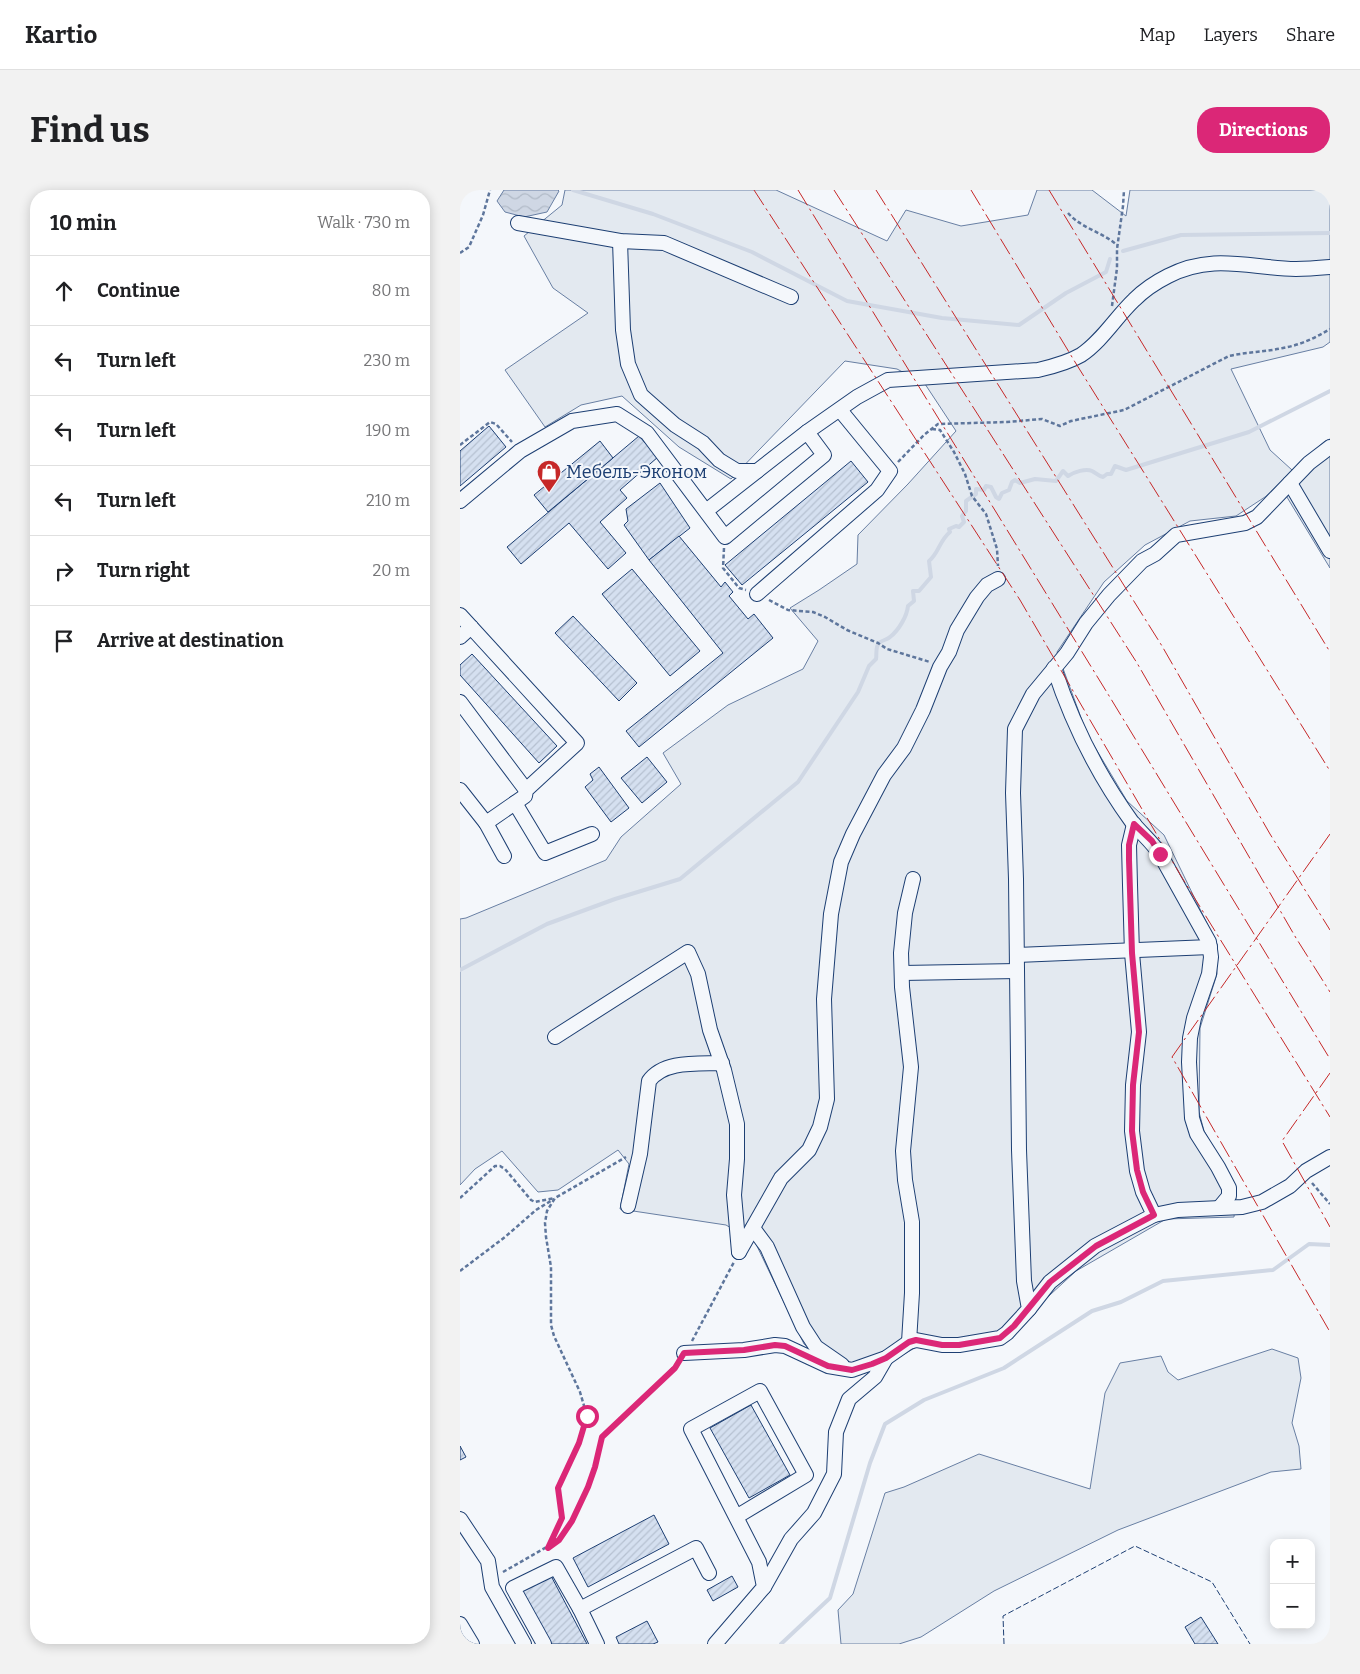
<!DOCTYPE html>
<html lang="en">
<head>
<meta charset="utf-8">
<style>
  :root { --surface:#fff; --page:#f2f2f2; --text:#202124; --muted:#757577; --line:#e0e0e0; --accent:#db2777 }
  body { margin:0; font-family:Bitter,serif; background:var(--page); color:var(--text) }
  .controls { position:absolute; right:15px; bottom:15px; display:grid; overflow:hidden; border-radius:10px; box-shadow:0 2px 12px #0003 }
  .controls button { width:45px; height:45px; display:grid; place-items:center; padding:0; border:0; border-bottom:1px solid var(--line); background:var(--surface); color:var(--text); font:25px sans-serif }
  .stop { position:absolute; width:15px; height:15px; margin:-11px; border:4px solid #db2777; border-radius:50%; background:#fff }
  .stop.end { background:#db2777; border-color:#fff; box-shadow:0 1px 5px #0008 }
  .list { margin:0; padding:0; list-style:none }
  h2 { display:flex; justify-content:space-between; align-items:center; height:65px; margin:0; padding:0 20px; font-size:21px }
  h2 small { font-size:16px; font-weight:400; color:var(--muted) }
  .list li { display:grid; grid-template-columns:32px 1fr auto; gap:15px; align-items:center; box-sizing:border-box; height:70px; padding:0 20px; border-top:1px solid var(--line) }
  .list b { display:block; font-size:19px; white-space:nowrap }
  .list em { font-size:16px; font-style:normal; color:var(--muted) }
  .icon { flex:none; width:28px; height:28px; fill:none; stroke:currentColor; stroke-width:2; stroke-linecap:round; stroke-linejoin:round }
  .map { position:relative; flex:none; width:870px; height:1454px; overflow:hidden; border-radius:20px }
  header { display:flex; align-items:center; gap:30px; box-sizing:border-box; height:70px; padding:0 25px; background:var(--surface); border-bottom:1px solid var(--line) }
  header strong { font-size:24px }
  nav { display:flex; gap:28px; margin-inline-start:auto; font-size:18px }
  .intro { display:flex; align-items:center; justify-content:space-between; box-sizing:border-box; height:120px; padding:0 30px }
  h1 { margin:0; font-size:35px }
  .button { padding:12px 22px; border-radius:20px; background:var(--accent); color:#fff; font-size:18px; font-weight:700 }
  main { display:flex; gap:30px; padding:0 30px }
  aside { flex:1; background:var(--surface); border-radius:20px; box-shadow:0 2px 12px #0003 }
  .map>svg:first-child { display:block }
  .green { fill:#e3e9f0; stroke:#687fa3 }
  .water { fill:url(#water-waves); stroke:#687fa3 }
  .lines { fill:none; stroke-linecap:round; stroke-linejoin:round }
  .stream { stroke:#cfd7e4; stroke-width:4 }
  .building { fill:url(#building-hatch); stroke:#1d3f73 }
  .minor-casing { stroke:#1d3f73; stroke-width:16 }
  .path { stroke:#5e769c; stroke-width:2.5; stroke-dasharray:4 2.5; stroke-linecap:butt }
  .minor { stroke:#f4f7fb; stroke-width:14 }
  .fence { stroke:#1d3f73; stroke-width:1; stroke-dasharray:6 2.5; stroke-linecap:butt }
  .power { stroke:#c62828; stroke-width:1; stroke-dasharray:18 4 2.5 4; stroke-linecap:butt }
  .route { stroke:#db2777; stroke-width:6 }
  .labels { text-anchor:middle; dominant-baseline:central; stroke-width:4; stroke-linejoin:round; paint-order:stroke }
  .poi-label { font-size:18px; fill:#1d3f73; stroke:#f4f7fb; text-anchor:start }
</style>
</head>
<body>
<header>
<strong>Kartio</strong>
<nav><a>Map</a><a>Layers</a><a>Share</a></nav>
</header>
<div class="intro"><h1>Find us</h1><a class="button">Directions</a></div>
<main>
<aside>
<h2>10 min<small>Walk · 730 m</small></h2>
<ul class="list">
<li><svg class="icon" aria-label="ahead" viewBox="0 0 24 24"><path d="M12 20V5M6 11l6-6 6 6"/></svg><div><b>Continue</b></div><em>80 m</em></li>
<li><svg class="icon" aria-label="left" viewBox="0 0 24 24"><path d="M17 20v-9H6M10 6l-5 5 5 5"/></svg><div><b>Turn left</b></div><em>230 m</em></li>
<li><svg class="icon" aria-label="left" viewBox="0 0 24 24"><path d="M17 20v-9H6M10 6l-5 5 5 5"/></svg><div><b>Turn left</b></div><em>190 m</em></li>
<li><svg class="icon" aria-label="left" viewBox="0 0 24 24"><path d="M17 20v-9H6M10 6l-5 5 5 5"/></svg><div><b>Turn left</b></div><em>210 m</em></li>
<li><svg class="icon" aria-label="right" viewBox="0 0 24 24"><path d="M7 20v-9h11M14 6l5 5-5 5"/></svg><div><b>Turn right</b></div><em>20 m</em></li>
<li><svg class="icon" aria-label="arrive" viewBox="0 0 24 24"><path d="M6 21V4h12l-3 4 3 4H6"/></svg><div><b>Arrive at destination</b></div></li>
</ul>
</aside>
<div class="map">
<svg width="870" height="1454" viewBox="0 0 870 1454">
  <defs>
    <pattern id="water-waves" width="16" height="10" patternUnits="userSpaceOnUse" patternTransform="scale(1.25)"><rect width="16" height="10" fill="#cfd7e4"/><path d="M0 5q4-4 8 0t8 0" fill="none" stroke="#b1bac7"/></pattern>
    <pattern id="building-hatch" width="6" height="6" patternUnits="userSpaceOnUse" patternTransform="scale(1.25)"><rect width="6" height="6" fill="#d5e0f0"/><path d="M-1 1l2-2M0 6l6-6M5 7l2-2" fill="none" stroke="#b6c1d1"/></pattern>
  </defs>
  <rect width="100%" height="100%" fill="#f4f7fb"/>
  <!-- green -->
  <g class="green">
    <path d="M105 0H316L427 51 446 20 501 36 568 25 577 0H632L666 26 670 0H870V152L863 157 771 179 810 260 832 280 865 251 870 249V378L819 294 805 307 776 326 730 331 685 355 644 392 597 462 627 544 667 611 704 645 755 750 757 784 740 838 739 922 744 941 776 997 774 1027 706 1029 616 1081 566 1127 546 1152 505 1159 458 1156 429 1173 384 1184 344 1154 295 1052 266 1035 160 1019 169 974 158 960 98 1000 78 1002 42 961 15 979 0 995V729L6 728 146 670 161 647 221 594 203 563 268 515 343 479 358 451 330 418 359 400 397 374 398 345 448 294 496 241 465 194 437 179 385 171 271 289 219 257 162 206 121 215 85 237 45 180 128 123 93 98 64 46 102 15Z"/>
    <path d="M812 1159 838 1168 841 1188 832 1233 839 1256 841 1279 811 1282 658 1340 534 1401 461 1447 439 1454H381L378 1420 393 1404 425 1303 444 1297 519 1264 630 1299 645 1203 660 1173 701 1166 708 1182 718 1190Z"/>
  </g>
  <!-- water -->
  <path class="water" d="M44 0H98L99 1 87 22 64 27 45 22 37 11Z"/>
  <g class="lines">
    <!-- stream -->
    <g class="stream">
      <path d="M113 0 193 24 292 62 387 111 482 128 559 135 606 103 646 82 650 69"/>
      <path d="M663 61 721 45 870 43"/>
      <path d="M0 780 87 734 155 709 220 689 338 592 398 502 409 476 416 469C417 464 415 457 419 453 422 450 427 450 430 447 439 440 447 426 448 416L454 411 453 401H459L471 387 469 371C479 363 479 351 490 342L489 339 496 336 499 337 504 332 502 326 506 321V311L516 304V299L524 300 526 296 531 297 536 307 539 309 542 303 549 300 552 292 555 290 560 293 575 289 596 291 603 281 608 286C614 282 626 278 632 281 636 283 638 286 643 287L647 284H651L655 276 666 280 789 242 870 201"/>
      <path d="M321 1454 370 1408 410 1273 425 1234 464 1210 544 1178 632 1121 661 1112 703 1091 813 1080 849 1054 870 1055"/>
    </g>
  </g>
  <!-- building -->
  <g class="building">
    <path d="M29 236 46 257 0 296V261Z"/>
    <path d="M179 246 198 267 160 300 167 308 140 332 166 363 148 379 109 333 61 374 47 357Z"/>
    <path d="M140 251 153 268 88 322 74 305Z"/>
    <path d="M391 271 408 292 282 395 265 375Z"/>
    <path d="M200 293 230 338 189 370 164 335 168 331 166 319Z"/>
    <path d="M219 346 261 397 265 392 273 402 269 406 288 429 294 424 313 448 179 557 166 541 263 463 189 370Z"/>
    <path d="M172 379 240 461 210 486 142 404Z"/>
    <path d="M113 426 177 493 159 511 95 443Z"/>
    <path d="M12 464 97 556 79 573 0 485V475Z"/>
    <path d="M187 567 207 592 182 613 161 588Z"/>
    <path d="M139 577 169 618 151 632 125 597 133 590 130 584Z"/>
    <path d="M291 1215 330 1285 289 1308 250 1238Z"/>
    <path d="M0 1256 6 1267 0 1270Z"/>
    <path d="M194 1325 209 1354 128 1397 113 1368Z"/>
    <path d="M90 1384 127 1454H88L60 1399Z"/>
    <path d="M272 1386 278 1397 253 1411 247 1400Z"/>
    <path d="M741 1427 758 1454H735L725 1437Z"/>
    <path d="M187 1431 198 1452 193 1454H159L156 1447Z"/>
  </g>
  <g class="lines">
    <defs>
      <g id="minor">
        <path d="M58 33 160 51 204 53 331 107"/>
        <path d="M160 51 163 140 168 174 181 205 215 235 243 253 259 270 277 281H297"/>
        <path d="M347 242 397 207 428 190 578 180C591 177 609 172 621 165 642 151 656 127 674 110 684 100 696 92 708 86 753 63 789 78 836 79 847 79 859 78 870 77"/>
        <path d="M830 293 870 361"/>
        <path d="M0 311 60 261 112 231 157 224 187 243 265 347 364 265 347 242 246 321"/>
        <path d="M297 404 417 300 430 281 380 220"/>
        <path d="M0 425 117 553 66 600 65 606 26 633 0 600"/>
        <path d="M0 447 11 437"/>
        <path d="M594 478C612 533 638 585 672 632 681 643 692 652 700 664L749 752 751 767 749 784 734 828 730 848 729 872 732 928 737 944 758 977 769 998V1006L759 1018"/>
        <path d="M0 512 66 600"/>
        <path d="M55 613 85 663 132 644"/>
        <path d="M26 633 44 666"/>
        <path d="M557 765 750 757"/>
        <path d="M442 783 557 781"/>
        <path d="M95 847 228 762 238 784 250 840 264 880 277 934V969L274 1005 279 1062"/>
        <path d="M168 1016 180 964 189 891C204 870 238 874 262 873"/>
        <path d="M694 1025 718 1020 782 1017 802 1012 830 996 846 981 870 967"/>
        <path d="M293 1038 307 1057 343 1137 356 1157 382 1175"/>
        <path d="M279 1062 321 988 349 960 360 937 367 909 364 809 371 724 381 672 393 644 424 585 444 558 463 520 480 477 489 462 497 440 517 407 527 395 538 389"/>
        <path d="M569 1119 590 1092 635 1056 694 1025 683 1002 677 981 672 941 673 895 679 842 672 763 670 695 669 655 674 634"/>
        <path d="M449 1152 452 1103V1032L445 990 443 961 451 877 442 797 441 763 445 723 453 689"/>
        <path d="M224 1163 284 1160 315 1155 325 1156 368 1176 392 1180 426 1168 449 1152 456 1150 482 1155H499L540 1148 547 1143 569 1119 564 1091 559 960 556 689 553 603 555 539 573 504 607 463 626 433 649 405 682 371 695 364 716 345 785 333 797 327 849 273 870 257"/>
        <path d="M0 1329 28 1371 32 1397 64 1454"/>
        <path d="M304 1397 331 1349 354 1323 374 1284 376 1242 389 1209 415 1187 426 1168"/>
        <path d="M0 1434 12 1454"/>
        <path d="M84 1454 53 1398 96 1377 120 1419"/>
        <path d="M137 1454 120 1419 236 1358 249 1383"/>
        <path d="M255 1454 304 1397 299 1372 231 1239 300 1201 346 1285 276 1327"/>
      </g>
    </defs>
    <!-- minor casing -->
    <use href="#minor" class="minor-casing"/>
    <!-- path -->
    <g class="path">
      <path d="M608 23C621 38 642 42 657 55"/>
      <path d="M0 63 9 57 23 25 30 0"/>
      <path d="M652 116 657 78V59L663 16 664 0"/>
      <path d="M472 239 480 240 494 262 505 284 512 306 526 324 537 359 538 376"/>
      <path d="M0 255 30 232 36 234 52 252"/>
      <path d="M438 272 464 245 478 234 547 232 582 229 600 236 611 231 664 220 769 166C787 162 805 162 823 158 840 155 855 148 870 139"/>
      <path d="M264 358 263 378 279 398 286 400"/>
      <path d="M309 410 328 420 353 422 365 427 387 440 418 453 427 459 470 472"/>
      <path d="M852 993 870 1014"/>
      <path d="M0 1008 35 976H40L45 979 71 1010 75 1012 95 1008"/>
      <path d="M0 1081 45 1047 76 1020 94 1009"/>
      <path d="M232 1151 274 1072"/>
      <path d="M88 1358 101 1328 98 1298 119 1253 127 1226 120 1202 94 1146 91 1135V1077L86 1047 85 1033 87 1021 95 1008 166 967"/>
      <path d="M43 1382 99 1350 112 1331 128 1297 135 1277 141 1247 196 1197 218 1172"/>
    </g>
    <!-- minor -->
    <use href="#minor" class="minor"/>
    <!-- fence -->
    <path class="fence" d="M544 1454 543 1426 675 1356 752 1392 790 1454"/>
    <!-- power -->
    <g class="power">
      <path d="M294 0 560 410 721 686 870 927"/>
      <path d="M338 0 651 509 870 869"/>
      <path d="M374 0 677 473 836 748 870 802"/>
      <path d="M416 0 702 456 810 644 870 740"/>
      <path d="M511 0 615 172 870 581"/>
      <path d="M589 0 870 462"/>
      <path d="M870 644 712 867 870 1142"/>
      <path d="M870 883 822 951 870 1037"/>
    </g>
  </g>
  <g class="lines">
    <!-- route -->
    <path class="route" d="M127 1226 119 1253 98 1298 102 1328 88 1358 99 1350 112 1331 128 1297 135 1277 142 1247 215 1178 224 1163 284 1160 315 1155 325 1156 368 1176 392 1180 412 1174 426 1168 449 1152 456 1150 482 1155H499L540 1148 554 1136 590 1092 636 1056 694 1025 683 1002 677 980 672 941 673 895 679 842 672 763 669 670V655L674 634 692 651 700 664"/>
  </g>
  <!-- icons -->
  <defs>
    <symbol id="shop-pin" viewBox="-11 -11 22 30"><path d="M0 17L-7.5 6A9.5 9.5 0 1 1 7.5 6Z" fill="#c62828" stroke="#f4f7fb"/><path d="M-5-2.5h2.3a2.7 3.5 0 0 1 5.4 0H5L5.5 6h-11ZM-1.5-2.5h3a1.5 2.3 0 0 0-3 0Z" fill="#fff"/></symbol>
  </defs>
  <g fill-rule="evenodd">
    <use href="#shop-pin" x="75" y="268" width="28" height="38"/>
  </g>
  <g class="labels">
    <!-- poi labels -->
    <g class="poi-label">
      <text x="106" y="282">Мебель-Эконом</text>
    </g>
  </g>
</svg>
<div class="controls">
<button>+</button>
<button>−</button>
</div>
<div class="stop" style="left:127px;top:1226px"></div>
<div class="stop end" style="left:700px;top:664px"></div>
</div>
</main>
</body>
</html>
